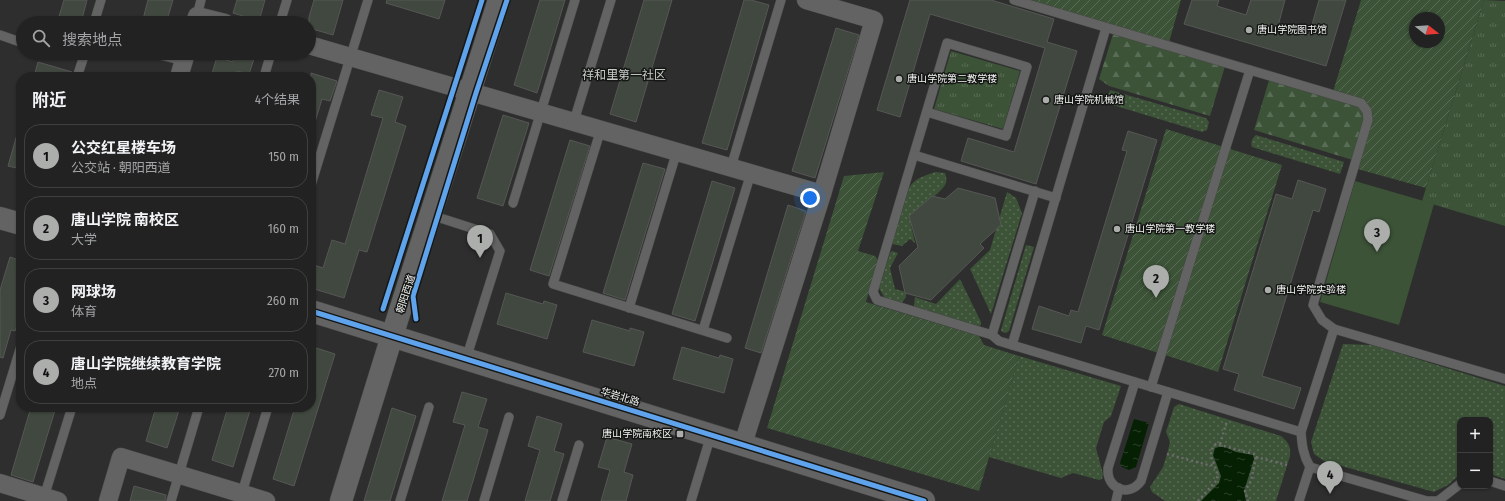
<!DOCTYPE html>
<html lang="zh">
<head>
<meta charset="utf-8">
<style>
  :root { --surface:#222; --page:#2a2a2a; --text:#f1f3f6; --muted:#a2a4a5; --line:#3f3f40; --accent:#acaeac }
  body { margin:0; font-family:"Fira Sans Condensed","Noto Sans SC",sans-serif; background:var(--page); color:var(--text) }
  .controls { position:absolute; right:12px; bottom:12px; display:grid; overflow:hidden; border-radius:8px; box-shadow:0 1px 3px #0004 }
  .controls button { width:36px; height:36px; display:grid; place-items:center; padding:0; border:0; border-bottom:1px solid var(--line); background:var(--surface); color:var(--text); font:20px sans-serif }
  .compass { position:absolute; left:1409px; top:12px; width:36px; height:36px; border-radius:50%; background:var(--surface); box-shadow:0 1px 3px #0004; rotate:107deg }
  .you { position:absolute; left:810px; top:198px; width:14px; height:14px; margin:-10px; border:3px solid #fff; border-radius:50%; background:#1a73e8; box-shadow:0 0 0 6px #1a73e833 }
  .badge { display:grid; place-items:center; width:26px; height:26px; border-radius:50%; background:var(--accent); color:#111; font-size:13px; font-weight:700 }
  .pin { position:absolute; translate:-50% -33px; filter:drop-shadow(0 1px 2px #0008) }
  .pin::after { content:''; position:absolute; top:21px; width:14px; height:12px; background:inherit; clip-path:polygon(0 0,100% 0,50% 100%) }
  .list { margin:0; padding:0; list-style:none }
  h2 { display:flex; justify-content:space-between; align-items:center; height:52px; margin:0; padding:0 16px; font-size:17px }
  h2 small { font-size:13px; font-weight:400; color:var(--muted) }
  .list li { display:grid; grid-template-columns:26px 1fr auto; gap:12px; align-items:center; box-sizing:border-box; height:64px; margin:0 8px 8px; padding:0 8px; border:1px solid var(--line); border-radius:16px }
  .list b { display:block; font-size:15px; white-space:nowrap }
  .list p { margin:0; font-size:13px; white-space:nowrap; color:var(--muted) }
  .list em { font-size:13px; font-style:normal; color:var(--muted) }
  .icon { flex:none; width:22px; height:22px; fill:none; stroke:currentColor; stroke-width:2; stroke-linecap:round; stroke-linejoin:round }
  .map { position:relative; flex:none; width:1505px; height:501px; overflow:hidden }
  .search { position:absolute; background:var(--surface); box-shadow:0 1px 3px #0004; left:16px; top:16px; width:300px; height:44px; display:flex; align-items:center; gap:10px; box-sizing:border-box; padding:0 14px; border-radius:22px; color:var(--muted); font-size:15px }
  .panel { position:absolute; background:var(--surface); box-shadow:0 1px 3px #0004; left:16px; top:72px; width:300px; height:340px; border-radius:16px }
  .map>svg:first-child { display:block }
  .grass { fill:url(#grass-dots) }
  .forest { fill:url(#forest-firs) }
  .park { fill:url(#park-tufts) }
  .garden { fill:url(#garden-furrows); fill-rule:evenodd }
  .pitch { fill:#3c5338 }
  .water { fill:url(#water-ripples) }
  .building { fill:#40483f; stroke:#565756 }
  .lines { fill:none; stroke-linecap:round; stroke-linejoin:round }
  .service-casing { stroke:#484a48; stroke-width:10 }
  .minor-casing { stroke:#484a48; stroke-width:19 }
  .tertiary-casing { stroke:#484a48; stroke-width:23 }
  .secondary-casing { stroke:#484a48; stroke-width:23 }
  .path { stroke:#6c6c6c; stroke-width:2.5; stroke-dasharray:2 3; stroke-linecap:butt }
  .service { stroke:#626362; stroke-width:9 }
  .minor { stroke:#626362; stroke-width:18 }
  .tertiary { stroke:#626362; stroke-width:22 }
  .secondary { stroke:#646464; stroke-width:22 }
  .cycleway-casing { stroke:#151715; stroke-width:8 }
  .cycleway { stroke:#60a3ed; stroke-width:5 }
  .poi-dot { fill:#acaeac; stroke:#151715; stroke-width:1.5 }
  .labels { text-anchor:middle; dominant-baseline:central; stroke-width:3; stroke-linejoin:round; paint-order:stroke }
  .poi-label { font-size:10px; fill:#f1f3f1; stroke:#151715; text-anchor:start }
  .street-label { font-size:10px; fill:#f1f3f1; stroke:#151715 }
  .quarter-label { font-size:12px; fill:#c8ccc8; stroke:#151715 }
</style>
</head>
<body>
<div class="map">
<svg width="1505" height="501" viewBox="0 0 1505 501">
  <defs>
    <pattern id="grass-dots" width="8" height="8" patternUnits="userSpaceOnUse"><rect width="8" height="8" fill="#3c5338"/><path d="M2 2h.1M6 6h.1" fill="none" stroke="#596c55" stroke-width="1.8" stroke-linecap="round"/></pattern>
    <pattern id="forest-firs" width="22" height="20" patternUnits="userSpaceOnUse"><rect width="22" height="20" fill="#3c5338"/><path d="M5 1l3.5 6h-7zM16 11l3.5 6h-7z" fill="#596c55"/></pattern>
    <pattern id="park-tufts" width="24" height="20" patternUnits="userSpaceOnUse"><rect width="24" height="20" fill="#3c5338"/><path d="M3 7l-1-3M5 7V3M7 7l1-3M15 17l-1-3M17 17v-4M19 17l1-3" fill="none" stroke="#596c55"/></pattern>
    <pattern id="garden-furrows" width="10" height="10" patternUnits="userSpaceOnUse"><rect width="10" height="10" fill="#3c5338"/><path d="M-1 1l2-2M0 10L10 0M9 11l2-2" fill="none" stroke="#596c55"/></pattern>
    <pattern id="water-ripples" width="26" height="14" patternUnits="userSpaceOnUse"><rect width="26" height="14" fill="#062004"/><path d="M2 4q2-2 4 0t4 0M15 11q2-2 4 0t4 0" fill="none" stroke="#2b4129"/></pattern>
  </defs>
  <rect width="100%" height="100%" fill="#2d2e2d"/>
  <!-- grass -->
  <g class="grass">
    <path d="M1110 90 1206 118 1209 122 1207 130 1202 132 1106 103Z"/>
    <path d="M1256 135 1344 162 1340 174 1252 147C1250 143 1252 138 1256 135Z"/>
    <path d="M935 172 945 173C946 176 947 180 946 183 942 193 918 208 909 216L915 243 910 239 902 246 892 244 909 188C915 178 924 176 935 172Z"/>
    <path d="M1007 192 1016 198 1022 213 991 314 970 269 990 250Z"/>
    <path d="M1026 245 1034 247 1009 331 1006 333 1002 332 1001 330Z"/>
    <path d="M892 251 898 253 890 268 895 289 906 292C907 296 905 300 901 303L885 299 879 288 890 253Z"/>
    <path d="M960 279 981 322V325L979 326 915 307 914 305 915 297 936 304Z"/>
    <path d="M1343 344 1372 345 1505 386V479L1490 474V420H1460V474L1448 485 1434 492 1324 461 1314 454 1311 442Z"/>
    <path d="M1019 356 1121 386 1111 416 1104 422 1096 448 1103 474 1102 479 1099 480 1073 473 1061 478 989 457Z"/>
    <path d="M1179 404 1281 436C1288 442 1291 446 1290 456L1276 501H1165L1152 492 1150 487 1163 467 1167 454 1170 442 1166 432 1174 407Z"/>
  </g>
  <!-- forest -->
  <g class="forest">
    <path d="M1114 31 1226 63 1210 116 1109 86 1099 79Z"/>
    <path d="M1270 77 1361 103 1367 111 1356 161 1254 130Z"/>
  </g>
  <!-- park -->
  <g class="park">
    <path d="M1484 0 1505 1V226L1422 201Z"/>
    <path d="M951 51 1020 71 1003 129 934 109Z"/>
  </g>
  <!-- garden -->
  <g class="garden">
    <path d="M1015 0H1181L1168 46Z"/>
    <path d="M1361 0H1484L1426 188 1354 168 1368 120 1361 103 1332 95ZM1415 18H1439V42H1415Z"/>
    <path d="M1166 129 1282 165 1218 372 1102 335Z"/>
    <path d="M884 172 858 251 875 256 878 260 866 302 979 336 984 345 1019 356 979 491 767 428 844 176Z"/>
  </g>
  <!-- pitch -->
  <path class="pitch" d="M1355 181 1434 204 1399 325 1320 302Z"/>
  <!-- water -->
  <g class="water">
    <path d="M1134 419 1149 423 1136 467 1129 470 1122 467 1120 463Z"/>
    <path d="M1219 447H1225L1236 452 1253 455 1254 459 1244 491 1246 501H1201L1219 483 1221 476 1213 455 1215 448Z"/>
  </g>
  <!-- building -->
  <g class="building">
    <path d="M64 0H87L81 23H57Z"/>
    <path d="M148 0H173L166 23H142Z"/>
    <path d="M237 0H265L259 21 233 13Z"/>
    <path d="M314 0H343L333 35 309 28V17Z"/>
    <path d="M387 0H445L439 19 386 3Z"/>
    <path d="M540 0H565L537 93 514 85Z"/>
    <path d="M644 0H672L636 122 610 114Z"/>
    <path d="M744 0H751L769 5 727 150 702 143Z"/>
    <path d="M910 0H991L1054 19 1047 42 1077 51 1036 184 961 161 968 138 1014 152 1045 48 930 14 900 117 877 110Z"/>
    <path d="M1192 0H1219L1217 6 1246 15 1251 0H1285L1278 26 1309 35 1319 0H1346L1326 66 1184 24Z"/>
    <path d="M836 28 859 35 815 178 792 171Z"/>
    <path d="M235 53H256L249 74 237 71 235 77H211L217 57 233 62Z"/>
    <path d="M38 62 72 72 71 77H34Z"/>
    <path d="M311 73 337 81 330 101 322 99 314 125H311Z"/>
    <path d="M379 90 403 97 395 122 406 126 367 252 359 250 344 298 311 288V264L323 268 332 240 345 244 383 118 371 115Z"/>
    <path d="M503 115 529 123 503 206 477 198Z"/>
    <path d="M18 131 21 132V169L8 166Z"/>
    <path d="M1128 131 1157 140 1099 330 1086 326 1081 343 1032 329 1039 306 1069 316 1071 310 1078 312 1127 151 1122 150Z"/>
    <path d="M570 140 590 146 549 276 530 270Z"/>
    <path d="M643 163 665 169 625 300 603 293Z"/>
    <path d="M1298 180 1326 189 1319 212 1313 210 1262 376 1301 388 1294 409 1234 390 1239 374 1223 369 1276 194 1292 199Z"/>
    <path d="M712 181 735 188 695 321 672 314Z"/>
    <path d="M958 188 995 198 1001 225 980 244 984 248 931 300 905 293 899 266 918 247 909 216 932 196 945 199Z"/>
    <path d="M788 205 806 211 761 353 745 348Z"/>
    <path d="M10 257 21 261V312L15 331 11 330 3 358 0 357V290Z"/>
    <path d="M506 293 543 304 544 301 557 305 547 339 497 324Z"/>
    <path d="M592 320 630 331V328L644 332 634 366 583 352Z"/>
    <path d="M313 347 335 354 294 486 273 479 295 407H311V355Z"/>
    <path d="M682 347 719 358 720 355 733 359 724 393 673 379Z"/>
    <path d="M462 392 487 399 478 427 488 430 467 501H442L465 425 453 422Z"/>
    <path d="M31 407H56L33 482 11 475Z"/>
    <path d="M156 407H180L167 448 146 441Z"/>
    <path d="M228 407H251L233 467 212 460Z"/>
    <path d="M392 408 416 416 390 501H364Z"/>
    <path d="M537 416 562 424 554 451 564 454 550 501H525L540 450 528 446Z"/>
    <path d="M607 437 632 444 624 472 633 475 626 501H601L610 470 598 467Z"/>
    <path d="M134 486 166 495 165 501H130Z"/>
  </g>
  <g class="lines">
    <defs>
      <g id="service">
        <path d="M1014 0 1361 103 1367 111 1368 120 1313 305 1322 320 1334 329 1505 379"/>
        <path d="M197 16 201 0"/>
        <path d="M94 23 101 0"/>
        <path d="M280 23 287 0"/>
        <path d="M0 35 23 43"/>
        <path d="M54 53 59 54 62 53"/>
        <path d="M152 53 184 61"/>
        <path d="M77 77 85 53"/>
        <path d="M264 77 271 53"/>
        <path d="M927 112 1006 136 1027 67 947 43 873 292 877 300 992 335 999 341 1301 432C1302 445 1303 455 1310 467L1299 501"/>
        <path d="M574 121 611 0"/>
        <path d="M601 129 553 284 727 338"/>
        <path d="M914 155 1056 198"/>
        <path d="M731 167 781 0"/>
        <path d="M311 185 368 0"/>
        <path d="M513 203 575 0"/>
        <path d="M431 215 490 234 500 251 466 359"/>
        <path d="M629 308 677 151"/>
        <path d="M703 330 751 173"/>
        <path d="M992 335 1035 191"/>
        <path d="M1012 345 1106 28"/>
        <path d="M1135 382 1108 468C1106 489 1129 498 1141 481L1168 392"/>
        <path d="M1151 387 1250 70"/>
        <path d="M0 415 21 346"/>
        <path d="M1301 432 1334 329"/>
        <path d="M1310 467 1427 501H1438L1460 484"/>
        <path d="M1490 481 1505 486"/>
        <path d="M241 496 268 407"/>
        <path d="M44 497 72 407"/>
        <path d="M171 501 199 407"/>
        <path d="M400 501 429 407"/>
        <path d="M484 501 509 417"/>
        <path d="M562 501 579 445"/>
        <path d="M691 501 711 435"/>
        <path d="M1116 501 1119 488"/>
      </g>
      <g id="minor">
        <path d="M195 23 197 16 225 23"/>
        <path d="M309 45 822 194"/>
        <path d="M179 77 186 53"/>
        <path d="M743 444 822 194 874 20 806 0"/>
        <path d="M0 483 58 501"/>
        <path d="M108 501 121 457 266 501"/>
      </g>
      <g id="tertiary">
        <path d="M0 218 21 224"/>
        <path d="M311 311 924 501"/>
      </g>
      <path id="secondary" d="M341 501 392 336 499 0"/>
    </defs>
    <!-- service casing -->
    <use href="#service" class="service-casing"/>
    <!-- minor casing -->
    <use href="#minor" class="minor-casing"/>
    <!-- tertiary casing -->
    <use href="#tertiary" class="tertiary-casing"/>
    <!-- secondary casing -->
    <use href="#secondary" class="secondary-casing"/>
    <!-- path -->
    <g class="path">
      <path d="M1220 444 1227 421"/>
      <path d="M1167 454 1208 465H1214"/>
      <path d="M1256 457 1287 465"/>
      <path d="M1198 501 1217 480C1220 467 1203 455 1216 444L1254 454 1256 457 1251 481 1245 491 1248 501"/>
    </g>
    <!-- service -->
    <use href="#service" class="service"/>
    <!-- minor -->
    <use href="#minor" class="minor"/>
    <!-- tertiary -->
    <use href="#tertiary" class="tertiary"/>
    <!-- secondary -->
    <use href="#secondary" class="secondary"/>
    <defs>
      <g id="cycleway">
        <path d="M383 309 482 0"/>
        <path d="M311 311 924 501"/>
        <path d="M416 319 413 296 476 93 507 0"/>
      </g>
    </defs>
    <!-- cycleway casing -->
    <use href="#cycleway" class="cycleway-casing"/>
    <!-- cycleway -->
    <use href="#cycleway" class="cycleway"/>
  </g>
  <!-- markers -->
  <g class="poi-dot">
    <circle cx="1249" cy="30" r="4"/>
    <circle cx="899" cy="79" r="4"/>
    <circle cx="1046" cy="100" r="4"/>
    <circle cx="1117" cy="229" r="4"/>
    <circle cx="1268" cy="290" r="4"/>
    <rect x="676" y="430" width="8" height="8" rx="2"/>
  </g>
  <g class="labels">
    <!-- poi labels -->
    <g class="poi-label">
      <text x="1257" y="30">唐山学院图书馆</text>
      <text x="907" y="79">唐山学院第二教学楼</text>
      <text x="1054" y="100">唐山学院机械馆</text>
      <text x="1125" y="229">唐山学院第一教学楼</text>
      <text x="1276" y="290">唐山学院实验楼</text>
      <text x="672" y="434" text-anchor="end">唐山学院南校区</text>
    </g>
    <!-- street labels -->
    <g class="street-label">
      <text transform="translate(406 294) rotate(-72)">朝阳西道</text>
      <text transform="translate(620 397) rotate(17)">华岩北路</text>
    </g>
    <!-- quarter labels -->
    <g class="quarter-label">
      <text x="624" y="75">祥和里第一社区</text>
    </g>
  </g>
</svg>
<div class="controls">
<button>+</button>
<button>−</button>
</div>
<svg class="compass" viewBox="-18 -18 36 36"><path d="M0-13l5 13h-10z" fill="#e53935"/><path d="M0 13l5-13h-10z" fill="#a2a4a5"/></svg>
<div class="you"></div>
<div class="pin badge" style="left:480px;top:258px">1</div>
<div class="pin badge" style="left:1156px;top:298px">2</div>
<div class="pin badge" style="left:1377px;top:252px">3</div>
<div class="pin badge" style="left:1330px;top:494px">4</div>
<div class="search"><svg class="icon" aria-label="search" viewBox="0 0 24 24"><circle cx="10" cy="10" r="6"/><path d="M15 15l6 6"/></svg>搜索地点</div>
<section class="panel">
<h2>附近<small>4个结果</small></h2>
<ul class="list">
<li><span class="badge">1</span><div><b>公交红星楼车场</b><p>公交站 · 朝阳西道</p></div><em>150 m</em></li>
<li><span class="badge">2</span><div><b>唐山学院 南校区</b><p>大学</p></div><em>160 m</em></li>
<li><span class="badge">3</span><div><b>网球场</b><p>体育</p></div><em>260 m</em></li>
<li><span class="badge">4</span><div><b>唐山学院继续教育学院</b><p>地点</p></div><em>270 m</em></li>
</ul>
</section>
</div>
</body>
</html>
